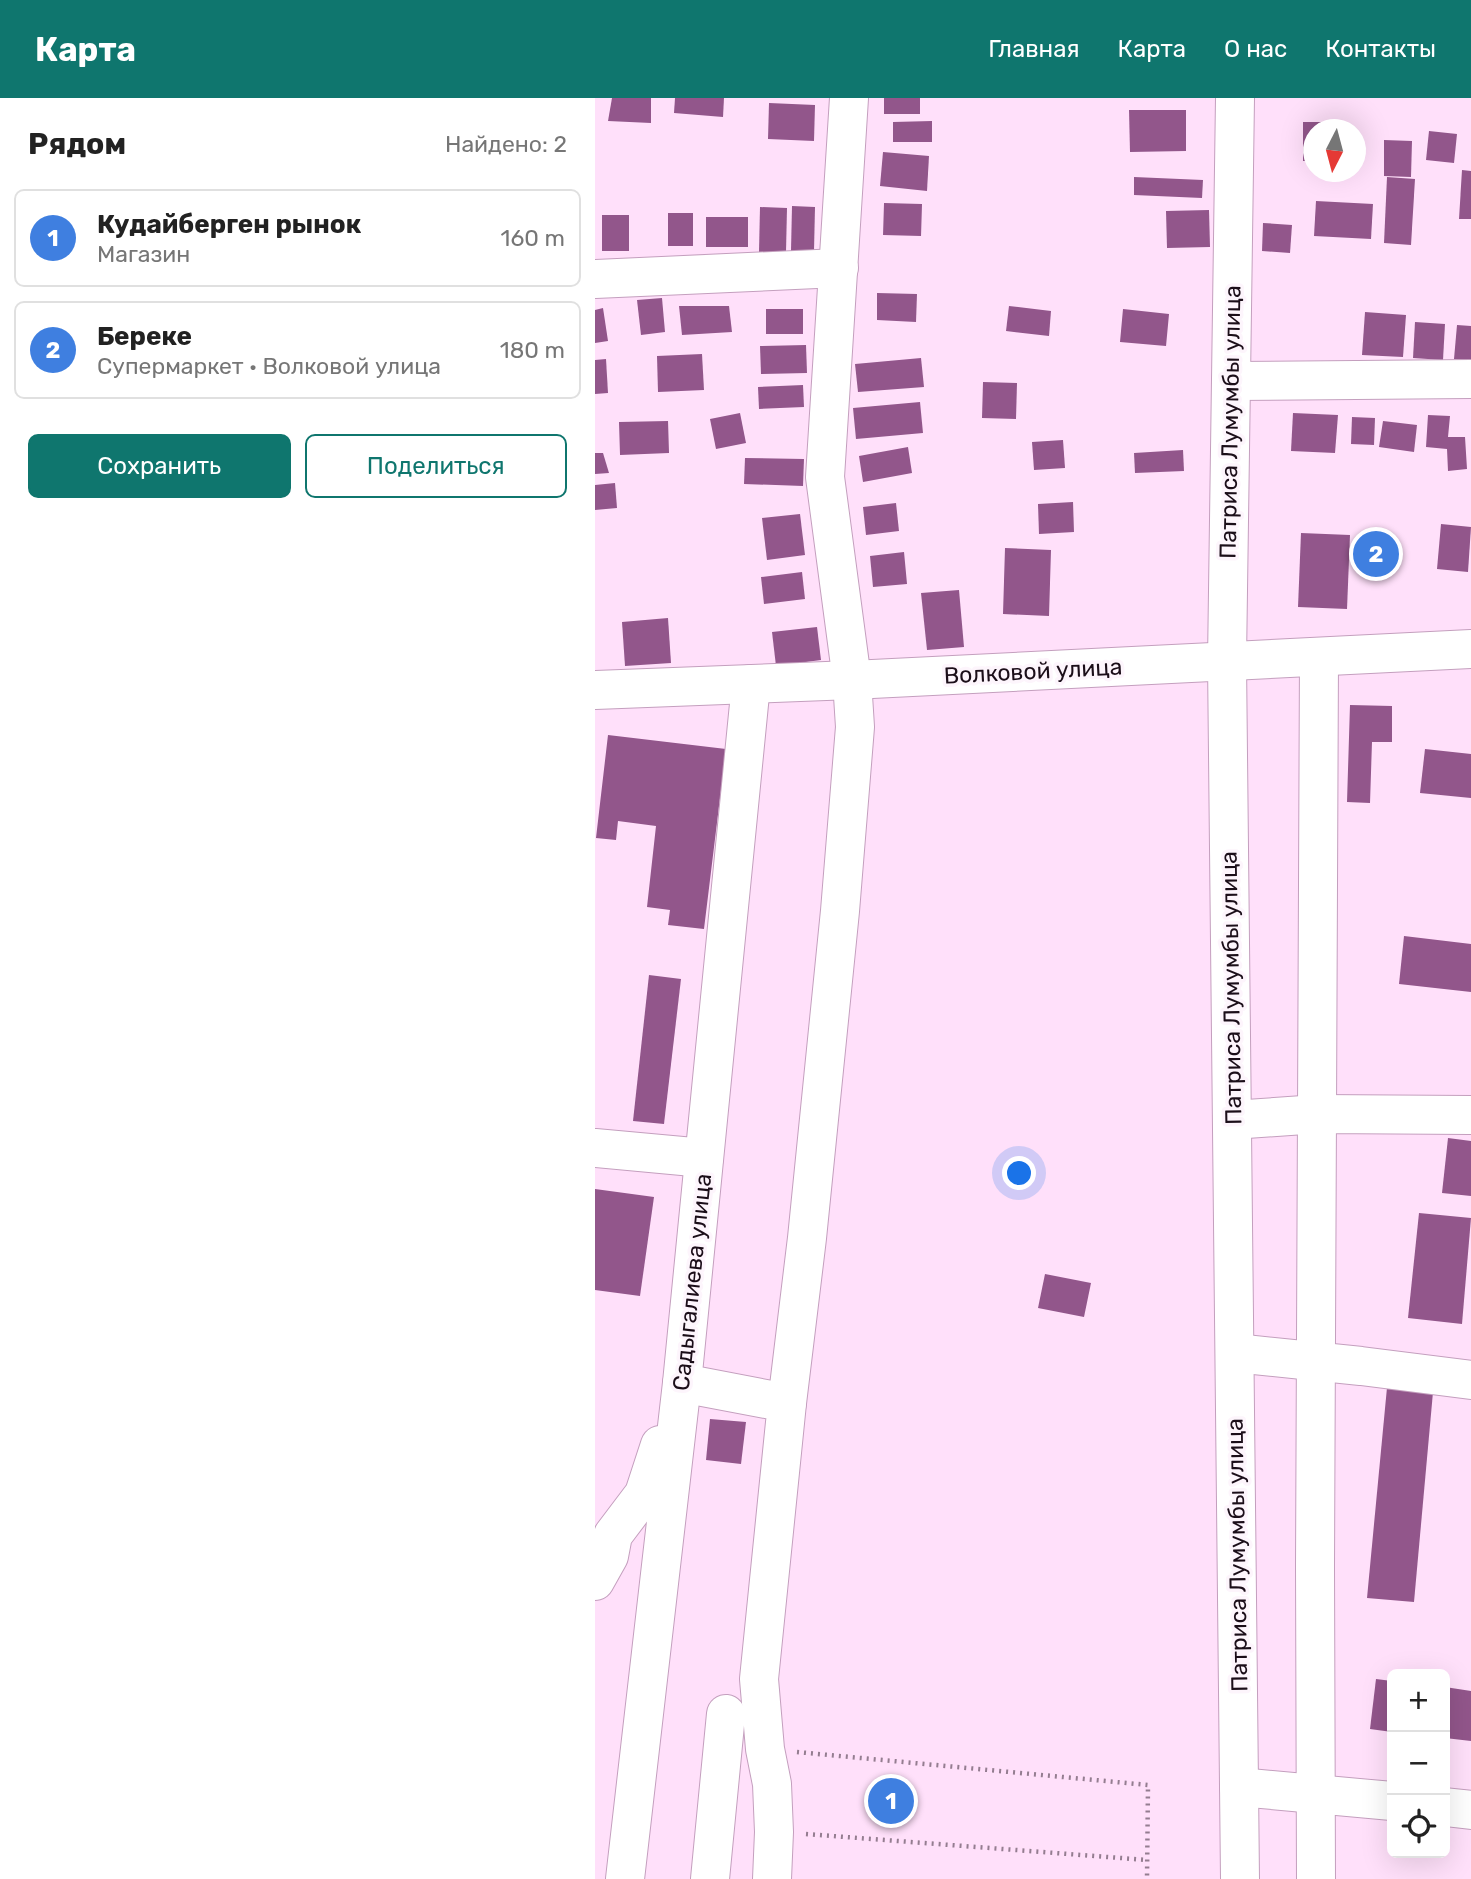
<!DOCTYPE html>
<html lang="ru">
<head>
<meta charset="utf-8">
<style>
  :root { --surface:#fff; --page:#f6f6f6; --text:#222; --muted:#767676; --line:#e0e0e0; --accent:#0f766e }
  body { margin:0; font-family:Rubik,sans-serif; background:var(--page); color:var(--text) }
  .controls { position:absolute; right:21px; bottom:21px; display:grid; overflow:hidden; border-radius:10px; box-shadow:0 7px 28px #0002 }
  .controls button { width:63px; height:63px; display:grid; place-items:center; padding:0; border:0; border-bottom:2px solid var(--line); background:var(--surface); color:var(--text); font:35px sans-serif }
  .compass { position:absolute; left:708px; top:21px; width:63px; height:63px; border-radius:50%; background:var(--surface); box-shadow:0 7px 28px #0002; rotate:186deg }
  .you { position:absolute; left:425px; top:1076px; width:24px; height:24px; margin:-18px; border:5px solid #fff; border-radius:50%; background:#1a73e8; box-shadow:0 0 0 10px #1a73e833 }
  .badge { display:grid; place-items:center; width:46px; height:46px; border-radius:50%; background:var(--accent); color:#fff; font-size:23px; font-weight:700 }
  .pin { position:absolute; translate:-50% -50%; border:4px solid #fff; box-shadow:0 2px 7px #0006 }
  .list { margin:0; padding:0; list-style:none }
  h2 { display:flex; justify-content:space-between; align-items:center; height:91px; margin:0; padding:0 28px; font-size:30px }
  h2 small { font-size:23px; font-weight:400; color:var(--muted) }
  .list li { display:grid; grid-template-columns:46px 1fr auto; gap:21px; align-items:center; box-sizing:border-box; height:98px; margin:0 14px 14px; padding:0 14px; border:2px solid var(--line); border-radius:10px }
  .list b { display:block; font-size:26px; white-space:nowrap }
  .list p { margin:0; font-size:23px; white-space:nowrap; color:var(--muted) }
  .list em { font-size:23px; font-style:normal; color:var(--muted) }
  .actions { display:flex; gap:14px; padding:21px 28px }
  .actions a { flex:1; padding:16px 0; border:2px solid var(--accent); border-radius:10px; text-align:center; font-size:24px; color:var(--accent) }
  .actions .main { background:var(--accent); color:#fff }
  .icon { flex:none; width:38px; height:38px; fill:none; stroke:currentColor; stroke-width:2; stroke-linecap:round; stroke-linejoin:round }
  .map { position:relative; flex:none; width:876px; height:1781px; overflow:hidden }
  header { display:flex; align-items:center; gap:42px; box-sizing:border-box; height:98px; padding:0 35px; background:var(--accent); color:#fff }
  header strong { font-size:33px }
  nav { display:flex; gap:38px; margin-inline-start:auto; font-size:24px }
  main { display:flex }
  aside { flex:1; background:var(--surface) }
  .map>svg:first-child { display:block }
  .building { fill:#92568b }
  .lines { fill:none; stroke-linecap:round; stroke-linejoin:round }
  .minor-casing { stroke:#c49fbe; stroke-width:40 }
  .path { stroke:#947d90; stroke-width:4.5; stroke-dasharray:2 5; stroke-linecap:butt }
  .minor { stroke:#fff; stroke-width:38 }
  .labels { text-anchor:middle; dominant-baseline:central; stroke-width:7; stroke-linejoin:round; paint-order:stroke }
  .street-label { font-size:23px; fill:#1b0e19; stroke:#fdf5fc }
</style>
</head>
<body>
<header>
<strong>Карта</strong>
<nav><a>Главная</a><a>Карта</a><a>О нас</a><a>Контакты</a></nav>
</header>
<main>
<aside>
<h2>Рядом<small>Найдено: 2</small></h2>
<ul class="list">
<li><span class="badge" style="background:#3f7fe0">1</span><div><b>Кудайберген рынок</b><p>Магазин</p></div><em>160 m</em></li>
<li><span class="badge" style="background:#3f7fe0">2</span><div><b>Береке</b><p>Супермаркет · Волковой улица</p></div><em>180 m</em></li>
</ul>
<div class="actions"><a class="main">Сохранить</a><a>Поделиться</a></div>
</aside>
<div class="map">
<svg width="876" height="1781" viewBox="0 0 876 1781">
  <rect width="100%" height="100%" fill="#ffe0fa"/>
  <!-- building -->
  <g class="building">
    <path d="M17 0H56V25L13 23Z"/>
    <path d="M80 0H129L128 19 79 15Z"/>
    <rect x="289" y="0" width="36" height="16"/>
    <path d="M174 5 220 7 219 43 173 41Z"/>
    <path d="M534 12H591V53L535 54Z"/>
    <path d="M337 23V44H298V24Z"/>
    <path d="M708 24H739V32H718V63H708Z"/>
    <path d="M834 33 862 36 859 65 831 62Z"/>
    <path d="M789 42 817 43 816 79 789 78Z"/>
    <path d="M288 54 334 58 332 93 285 88Z"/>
    <path d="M867 72 876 73V121H864Z"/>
    <path d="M539 79 608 82 607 100 539 97Z"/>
    <path d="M792 79 820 81 816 147 789 145Z"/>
    <path d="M721 103 778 106 776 141 719 138Z"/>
    <path d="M289 105 327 106 326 138 288 137Z"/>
    <path d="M197 108 220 109 219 153H196Z"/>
    <path d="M165 109 192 110 191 154H164Z"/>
    <path d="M614 112 615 149 572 150 571 113Z"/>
    <rect x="73" y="115" width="25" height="33"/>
    <rect x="7" y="117" width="27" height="36"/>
    <rect x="111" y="119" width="42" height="30"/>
    <path d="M668 125 697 127 695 155 667 153Z"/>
    <path d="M282 195 322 196 321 224 282 222Z"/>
    <path d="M67 200 70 234 46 237 42 202Z"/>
    <path d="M84 208H134L137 234 87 237Z"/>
    <path d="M414 208 456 213 454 238 411 233Z"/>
    <path d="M8 210 13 243 0 245V212Z"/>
    <rect x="171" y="211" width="37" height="25"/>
    <path d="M528 211 574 216 571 248 525 244Z"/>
    <path d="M770 214 811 217 808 259 767 257Z"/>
    <path d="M820 224 850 226 848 262 818 260Z"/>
    <path d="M862 227 876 228V262L859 261Z"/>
    <path d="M211 247 212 275 166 276 165 248Z"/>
    <path d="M107 256 109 292 63 294 62 258Z"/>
    <path d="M326 260 329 289 263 294 260 266Z"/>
    <path d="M11 261 13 295 0 296V262Z"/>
    <path d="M388 284 422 285 421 321 387 320Z"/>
    <path d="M208 287 209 309 164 311 163 289Z"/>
    <path d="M325 304 328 335 261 341 258 310Z"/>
    <path d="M145 315 151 345 121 351 115 321Z"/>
    <path d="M698 315 743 317 740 355 696 353Z"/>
    <path d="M833 317 855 318 853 339H870L872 371 853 373 852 351 831 349Z"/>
    <path d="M757 319 780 320 779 347 756 346Z"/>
    <path d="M73 323 74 355 25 357 24 324Z"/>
    <path d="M788 323 822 327 819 354 784 349Z"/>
    <path d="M468 342 470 370 439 372 437 344Z"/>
    <path d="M313 349 317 375 268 384 264 358Z"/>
    <path d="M588 352 589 373 540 375 539 355Z"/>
    <path d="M0 355H8L14 375 0 376Z"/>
    <path d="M150 360 209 361 208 388 149 386Z"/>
    <path d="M20 385 22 410 0 412V387Z"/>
    <path d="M478 404 479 434 444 436 443 406Z"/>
    <path d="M301 405 304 433 271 437 268 409Z"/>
    <path d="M205 416 210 457 172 462 167 420Z"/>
    <path d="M846 426 876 429 873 474 842 471Z"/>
    <path d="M706 435 755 437 752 511 703 509Z"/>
    <path d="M795 436 796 475H767L766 437Z"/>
    <path d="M410 450 456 452 454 518 408 516Z"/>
    <path d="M309 454 312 486 278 489 275 458Z"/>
    <path d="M207 474 210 501 169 506 166 479Z"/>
    <path d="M364 492 369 549 332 552 326 495Z"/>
    <path d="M73 520 76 565 30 568 27 524Z"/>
    <path d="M222 529 226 562 181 568 177 534Z"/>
    <path d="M755 607 797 608V644H777L775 705 752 704Z"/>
    <path d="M13 637 131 651 109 831 73 827 75 812 52 809 61 728 23 723 21 742 1 740Z"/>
    <path d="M830 651 876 656V700L825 695Z"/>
    <path d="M809 838 876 846V894L804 886Z"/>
    <path d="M54 877 86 881 69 1026 38 1023Z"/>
    <path d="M853 1040 876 1043V1098L847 1095Z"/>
    <path d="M0 1091 59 1099 45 1198 0 1192Z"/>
    <path d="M824 1115 876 1120 867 1226 813 1220Z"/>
    <path d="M450 1176 496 1185 489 1219 443 1210Z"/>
    <path d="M793 1279 839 1283 819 1504 772 1500Z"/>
    <path d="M115 1321 151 1324 146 1366 111 1362Z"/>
    <path d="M781 1581 797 1583V1634L775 1631Z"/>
    <path d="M850 1589 876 1593V1643L850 1640Z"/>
  </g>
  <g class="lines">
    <defs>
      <g id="minor">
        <path d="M640 0 632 563 645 1781"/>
        <path d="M0 181 244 170"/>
        <path d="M636 283 876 281"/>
        <path d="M0 592 257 582 876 551"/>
        <path d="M637 1022 723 1016 876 1017"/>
        <path d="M0 1050 109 1060"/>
        <path d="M640 1255 766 1268 876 1282"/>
        <path d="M87 1285 192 1305 164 1581 170 1651 177 1686 179 1734 177 1781"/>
        <path d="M192 1305 212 1140 245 813 260 629 257 582 230 379 254 0"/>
        <path d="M0 1483 14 1458 18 1437 49 1396 65 1347"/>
        <path d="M644 1689 797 1703"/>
        <path d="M850 1709 876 1712"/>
        <path d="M30 1781 87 1285 156 586"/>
        <path d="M115 1781 131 1616"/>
        <path d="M721 1781 720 1468 724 559"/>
      </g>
    </defs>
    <!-- minor casing -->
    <use href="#minor" class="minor-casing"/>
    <!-- path -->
    <g class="path">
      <path d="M202 1654 553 1687 552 1781"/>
      <path d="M211 1736 552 1762"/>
    </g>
    <!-- minor -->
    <use href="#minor" class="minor"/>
  </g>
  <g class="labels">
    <!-- street labels -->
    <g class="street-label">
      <text transform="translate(635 324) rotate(-89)">Патриса Лумумбы улица</text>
      <text transform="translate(438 573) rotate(-3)">Волковой улица</text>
      <text transform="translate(636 890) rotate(-91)">Патриса Лумумбы улица</text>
      <text transform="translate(97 1184) rotate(-84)">Садыгалиева улица</text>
      <text transform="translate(642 1457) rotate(-91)">Патриса Лумумбы улица</text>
    </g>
  </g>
</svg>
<div class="controls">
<button>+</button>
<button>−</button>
<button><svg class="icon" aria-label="locate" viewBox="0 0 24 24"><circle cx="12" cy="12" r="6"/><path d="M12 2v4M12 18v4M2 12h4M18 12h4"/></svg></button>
</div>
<svg class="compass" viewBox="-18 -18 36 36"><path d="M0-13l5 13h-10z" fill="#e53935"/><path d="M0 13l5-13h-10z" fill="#767676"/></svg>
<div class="you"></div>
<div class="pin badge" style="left:296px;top:1703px;background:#3f7fe0">1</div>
<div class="pin badge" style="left:781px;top:456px;background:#3f7fe0">2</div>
</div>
</main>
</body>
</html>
